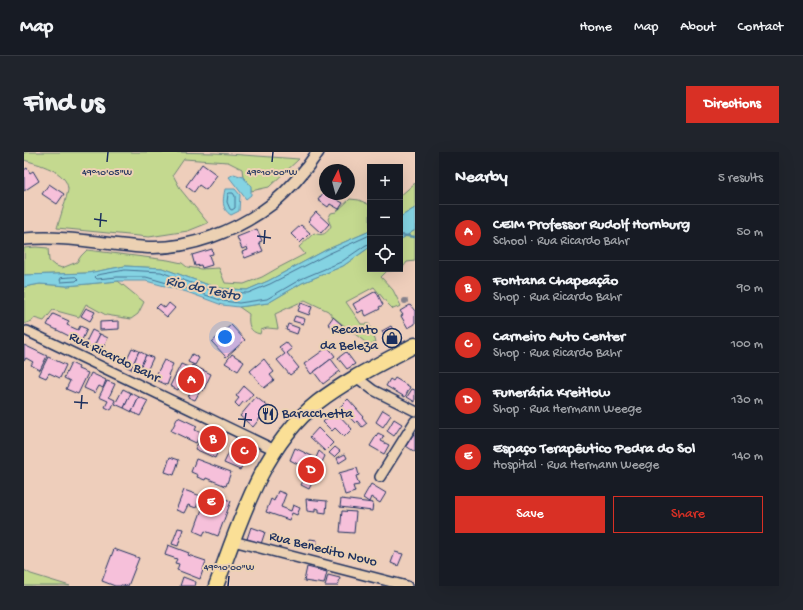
<!DOCTYPE html>
<html lang="en">
<head>
<meta charset="utf-8">
<style>
  :root { --surface:#171b24; --page:#20242c; --text:#f1f3f6; --muted:#9ea1a6; --line:#363941; --accent:#d93025 }
  body { margin:0; font-family:"Gochi Hand",sans-serif; background:var(--page); color:var(--text) }
  .controls { position:absolute; right:12px; top:12px; display:grid; overflow:hidden; border-radius:0px; box-shadow:0 4px 16px #0002 }
  .controls button { width:36px; height:36px; display:grid; place-items:center; padding:0; border:0; border-bottom:1px solid var(--line); background:var(--surface); color:var(--text); font:20px sans-serif }
  .compass { position:absolute; left:295px; top:12px; width:36px; height:36px; border-radius:50%; background:var(--surface); box-shadow:0 4px 16px #0002; rotate:6deg }
  .you { position:absolute; left:201px; top:185px; width:14px; height:14px; margin:-10px; border:3px solid #fff; border-radius:50%; background:#1a73e8; box-shadow:0 0 0 6px #1a73e833 }
  .badge { display:grid; place-items:center; width:26px; height:26px; border-radius:50%; background:var(--accent); color:#fff; font-size:13px; font-weight:700 }
  .pin { position:absolute; translate:-50% -50%; border:2px solid #fff; box-shadow:0 1px 4px #0006 }
  .list { margin:0; padding:0; list-style:none }
  h2 { display:flex; justify-content:space-between; align-items:center; height:52px; margin:0; padding:0 16px; font-size:17px }
  h2 small { font-size:13px; font-weight:400; color:var(--muted) }
  .list li { display:grid; grid-template-columns:26px 1fr auto; gap:12px; align-items:center; box-sizing:border-box; height:56px; padding:0 16px; border-top:1px solid var(--line) }
  .list b { display:block; font-size:15px; white-space:nowrap }
  .list p { margin:0; font-size:13px; white-space:nowrap; color:var(--muted) }
  .list em { font-size:13px; font-style:normal; color:var(--muted) }
  .actions { display:flex; gap:8px; padding:12px 16px }
  .actions a { flex:1; padding:9px 0; border:1px solid var(--accent); border-radius:0px; text-align:center; font-size:14px; color:var(--accent) }
  .actions .main { background:var(--accent); color:#fff }
  .icon { flex:none; width:22px; height:22px; fill:none; stroke:currentColor; stroke-width:2; stroke-linecap:round; stroke-linejoin:round }
  .map { position:relative; flex:none; width:391px; height:434px; overflow:hidden; border-radius:0px }
  header { display:flex; align-items:center; gap:24px; box-sizing:border-box; height:56px; padding:0 20px; background:var(--surface); border-bottom:1px solid var(--line) }
  header strong { font-size:19px }
  nav { display:flex; gap:22px; margin-inline-start:auto; font-size:14px }
  .intro { display:flex; align-items:center; justify-content:space-between; box-sizing:border-box; height:96px; padding:0 24px }
  h1 { margin:0; font-size:28px }
  .button { padding:10px 18px; border-radius:0px; background:var(--accent); color:#fff; font-size:14px; font-weight:700 }
  main { display:flex; gap:24px; padding:0 24px }
  aside { flex:1; background:var(--surface); border-radius:0px; box-shadow:0 4px 16px #0002 }
  .map>svg:first-child { display:block }
  .green { fill:#c4d98f; stroke:#708476 }
  .water { fill:#84d3e2; stroke:#5a91ad }
  .lines { fill:none; stroke-linecap:round; stroke-linejoin:round }
  .shore { stroke:#457193; stroke-width:1 }
  .stream { stroke:#5a91ad; stroke-width:2.5 }
  .building { fill:#f6c0da; stroke:#1b2f5e }
  .minor-casing { stroke:#1b2f5e; stroke-width:12 }
  .tertiary-casing { stroke:#1b2f5e; stroke-width:14 }
  .primary-casing { stroke:#1b2f5e; stroke-width:17 }
  .minor { stroke:#ecd1b3; stroke-width:9 }
  .tertiary { stroke:#ecd1b3; stroke-width:11 }
  .primary { stroke:#fadf96; stroke-width:14 }
  .tree { fill:#83808b }
  .ticks { fill:none; stroke:#1b2f5e; stroke-width:1.5 }
  .labels { text-anchor:middle; dominant-baseline:central; stroke-width:4; stroke-linejoin:round; paint-order:stroke }
  .poi-label { font-size:14px; fill:#1b2f5e; stroke:#ecd1b3; text-anchor:end }
  .street-label { font-size:14px; fill:#1b2f5e; stroke:#ecd1b3 }
  .water-label { font-size:15px; font-style:italic; fill:#263f6b; stroke:#ecd1b3 }
  .ticks-label { font-size:10px; text-anchor:middle; fill:#1b2f5e; stroke:#ecd1b3; stroke-width:4; stroke-linejoin:round; paint-order:stroke }
</style>
</head>
<body>
<header>
<strong>Map</strong>
<nav><a>Home</a><a>Map</a><a>About</a><a>Contact</a></nav>
</header>
<div class="intro"><h1>Find us</h1><a class="button">Directions</a></div>
<main>
<div class="map">
<svg width="391" height="434" viewBox="0 0 391 434">
  <rect width="100%" height="100%" fill="#eecebb"/>
  <filter id="ink" filterUnits="userSpaceOnUse"><feTurbulence type="fractalNoise" baseFrequency=".025" numOctaves="2"/><feDisplacementMap in="SourceGraphic" scale="8" xChannelSelector="R" yChannelSelector="G"/><feConvolveMatrix kernelMatrix="1 2 1 2 8 2 1 2 1" color-interpolation-filters="sRGB"/></filter>
  <g filter="url(#ink)">
    <!-- green -->
    <g class="green">
      <path d="M0 0H143L191 1 275 7 245 35 227 39C227 32 224 30 219 25L218 17 204 10 160 7 149 23 157 38 184 71 164 79 125 85 33 76C35 69 44 42 44 37 43 19 14 12 0 8Z"/>
      <path d="M391 31V56L376 65V44Z"/>
      <path d="M326 47 335 48 346 53V79L302 98 244 129 223 138 193 136 138 116 101 114 64 121 0 123V96L12 95 24 96 25 109 30 113 38 116 53 110 57 104 63 98 144 108 158 111 163 115 177 117 195 116 201 131 220 132 238 125 252 117 281 102 275 95 290 81C299 85 303 81 307 74L304 67 307 61 312 60Z"/>
      <path d="M391 78V109L383 110 377 118 363 119 357 125 369 138 377 154 369 157 363 151 350 135 322 150 337 172H345L352 190 345 193 309 165 304 159 281 148 251 162 254 177 243 176 237 178 236 182C225 180 224 172 225 162L215 155 244 151 278 131 319 114 346 95V117H376V88Z"/>
      <path d="M94 129 120 150 114 162 107 167 82 163 62 152 55 165 29 158 20 169 10 166 8 169 0 172V135L16 132 43 134Z"/>
      <path d="M0 418 7 422 46 434H0Z"/>
    </g>
    <!-- water -->
    <g class="water">
      <path d="M210 22 219 25 227 34V43L222 47 205 25Z"/>
      <path d="M201 37H211L216 43 215 59 207 63C197 57 199 47 201 37Z"/>
      <path d="M391 56V78L376 88V65Z"/>
      <path d="M346 79V95L319 114 278 131 244 151 215 155 198 153 163 140 122 129H94L43 134 16 132 0 135V123L64 121 101 114 138 116 193 136 223 138 244 129 302 98Z"/>
    </g>
    <g class="lines">
      <!-- shore -->
      <g class="shore">
        <path d="M206 41H209L211 44V56L208 58 206 57 203 50 204 42Z"/>
        <path d="M346 83 304 102 246 132 224 141 192 140 137 120 101 118 73 123 71 125 73 127 93 125H122L164 137 199 149 215 151 243 147 277 127 317 110 342 93 346 92"/>
        <path d="M52 125 54 127 52 129 37 130 36 128 37 126Z"/>
      </g>
      <!-- stream -->
      <path class="stream" d="M376 83 391 85"/>
    </g>
    <!-- building -->
    <g class="building">
      <path d="M178 12 193 23 182 38 175 33 170 40 162 34Z"/>
      <path d="M3 16 6 21 9 19 15 29 0 39V18Z"/>
      <path d="M300 31 301 42H312L310 46 319 51 315 57 306 52 304 55 294 48 299 41 296 39Z"/>
      <path d="M25 32 40 42 33 52 18 42Z"/>
      <path d="M292 60 305 72 297 81 284 69Z"/>
      <path d="M277 73 286 81 276 91 267 82Z"/>
      <path d="M233 77 238 89 235 90 239 99 221 106 218 100 224 98 223 95 218 97 213 85Z"/>
      <path d="M188 97 189 102 185 103 188 113 178 116 177 113 171 114 168 103Z"/>
      <path d="M352 139 359 153 355 155 356 157 342 164 339 158 334 161 329 152Z"/>
      <path d="M145 151 151 156 143 165 132 156 136 152 141 156Z"/>
      <path d="M277 151 288 155 285 163 274 159Z"/>
      <path d="M386 153 391 159V172L384 176 377 164 379 163 376 159Z"/>
      <path d="M62 156 71 160 66 169 57 164Z"/>
      <path d="M29 162 45 169 43 173 54 178 56 174 63 177 57 190 23 173Z"/>
      <path d="M271 164 281 167 279 172 269 169Z"/>
      <path d="M309 165 318 173 313 179 304 172Z"/>
      <path d="M95 169V177L76 178V170Z"/>
      <path d="M264 172 275 176 273 182 262 178Z"/>
      <path d="M207 173 221 188 202 205 188 190Z"/>
      <path d="M367 174 374 186 365 192 358 179Z"/>
      <path d="M68 178 76 182 69 196 61 192Z"/>
      <path d="M76 182 84 186 77 200 69 196Z"/>
      <path d="M262 190 268 197 263 201 275 216 266 223 253 208 261 202 255 195Z"/>
      <path d="M0 193 23 204 16 218 7 213 9 210 2 206 0 209Z"/>
      <path d="M304 195 311 204 287 222 280 212Z"/>
      <path d="M108 196 115 199 107 217 100 213Z"/>
      <path d="M115 199 122 203 114 220 107 217Z"/>
      <path d="M322 200 331 212 323 217 314 206Z"/>
      <path d="M168 202 175 206 171 213 164 210Z"/>
      <path d="M208 202 220 210 214 219 201 211Z"/>
      <path d="M122 203 129 206 121 223 114 220Z"/>
      <path d="M24 205 42 213 36 226 25 221 22 226 15 223Z"/>
      <path d="M240 207 250 220 246 223 250 228 240 236 226 219Z"/>
      <path d="M307 207 316 219 299 232 290 220Z"/>
      <path d="M140 208 149 212 144 223 146 225 143 233 130 227Z"/>
      <path d="M47 211 55 215 54 217 64 221 54 242 42 237 46 229 40 226Z"/>
      <path d="M157 212 164 215 162 220 165 221 168 213 187 222 179 239 170 234 169 236 176 239 171 248 164 245 166 241 155 235 154 238 146 234Z"/>
      <path d="M67 221 82 228 79 236 75 234 71 241 60 236Z"/>
      <path d="M371 226 386 235 381 245 362 234 366 227 369 229Z"/>
      <path d="M83 229 91 232 85 245 91 248 87 258 81 255 84 249 75 245Z"/>
      <path d="M220 234 229 242 221 251 219 250 215 255 211 251 215 246 212 244Z"/>
      <path d="M99 237 107 241 100 256 91 252Z"/>
      <path d="M388 237 391 238V250L383 245Z"/>
      <path d="M107 241 115 245 108 260 100 256Z"/>
      <path d="M115 245 124 249 116 264 108 260Z"/>
      <path d="M232 245 251 260 243 270 237 265 229 275 216 264Z"/>
      <path d="M324 247 339 264 338 265 343 271 338 275 333 269 331 271 316 255Z"/>
      <path d="M359 258 367 263 359 275 352 270Z"/>
      <path d="M311 259 328 277 320 285 311 276 308 279 299 270Z"/>
      <path d="M154 265 173 274 171 278 177 281 172 291 147 279Z"/>
      <path d="M370 267 378 272 370 284 363 279Z"/>
      <path d="M294 276 309 291 301 299 286 285Z"/>
      <path d="M180 279 199 288 191 306 171 297Z"/>
      <path d="M391 280V300L382 294Z"/>
      <path d="M354 281 360 284 357 289 365 293 360 302 346 294Z"/>
      <path d="M212 286 228 294 216 318 200 311Z"/>
      <path d="M311 295 316 299 310 305 305 301Z"/>
      <path d="M271 296 292 306 295 299 301 304 285 337 277 333 283 322 279 321 281 316 266 308Z"/>
      <path d="M321 302 323 306 315 311 313 306Z"/>
      <path d="M146 305 155 308 150 323 141 320Z"/>
      <path d="M172 307 207 320 202 334 182 326 181 328 173 325 174 323 167 320Z"/>
      <path d="M333 316 335 323 332 324 335 333 329 334 331 340 321 343 315 321Z"/>
      <path d="M347 332 362 341 356 351 347 345 345 350 339 346Z"/>
      <path d="M160 338 177 344 172 356 164 353 160 361 152 358Z"/>
      <path d="M254 339 262 342 257 355 267 359 269 353 276 356 273 363 268 361 265 368 242 360 247 347 250 349Z"/>
      <path d="M184 341 207 349 194 384 181 379 179 383 170 379Z"/>
      <path d="M282 347 303 349 302 361 295 360V357L291 356V360L283 359Z"/>
      <path d="M317 347 349 351 348 359 316 355Z"/>
      <path d="M318 359 332 360 330 381 316 380Z"/>
      <path d="M227 375 241 380 237 392 223 387Z"/>
      <path d="M154 376 159 377 154 394 148 392Z"/>
      <path d="M286 387 293 388 292 394 285 392Z"/>
      <path d="M144 393 165 401 164 403 182 409 176 427 153 418 155 412 151 411 153 407 141 403Z"/>
      <path d="M90 397 115 406 104 434 97 433 96 434H91L78 429Z"/>
      <path d="M371 400 379 402 374 414 367 411Z"/>
      <path d="M283 415 303 420 300 432 280 429Z"/>
      <path d="M304 423 316 426 314 434H301Z"/>
      <path d="M159 425 172 430 171 434H156Z"/>
    </g>
    <g class="lines">
      <defs>
        <g id="minor">
          <path d="M3 179 251 298"/>
          <path d="M332 225 349 238 391 259"/>
          <path d="M356 325 391 269"/>
          <path d="M209 389 383 434"/>
        </g>
        <path id="tertiary" d="M0 87C40 83 79 92 118 95 163 99 213 79 248 52 266 37 281 19 294 0"/>
        <path id="primary" d="M192 434C216 370 238 294 294 250 324 227 358 211 391 193"/>
      </defs>
      <!-- minor casing -->
      <use href="#minor" class="minor-casing"/>
      <!-- tertiary casing -->
      <use href="#tertiary" class="tertiary-casing"/>
      <!-- primary casing -->
      <use href="#primary" class="primary-casing"/>
      <!-- minor -->
      <use href="#minor" class="minor"/>
      <!-- tertiary -->
      <use href="#tertiary" class="tertiary"/>
      <!-- primary -->
      <use href="#primary" class="primary"/>
    </g>
    <!-- trees -->
    <circle class="tree" cx="381" cy="149" r="3"/>
  </g>
  <!-- ticks -->
  <path class="ticks" d="M83 10 84 0M248 10 249 0M70 67 83 69M76 75 77 61M233 84 247 86M240 92 241 78M50 250 64 251M57 257 58 243M214 267 228 268M220 275 222 261M204 434 205 424"/>
  <!-- icons -->
  <defs>
    <symbol id="shop-ring" viewBox="-11 -11 22 22"><circle r="9.5" fill="#ecd1b3" stroke="#1b2f5e" stroke-width="1.5"/><path d="M-5-2.5h2.3a2.7 3.5 0 0 1 5.4 0H5L5.5 6h-11ZM-1.5-2.5h3a1.5 2.3 0 0 0-3 0Z" fill="#1b2f5e"/></symbol>
    <symbol id="restaurant-ring" viewBox="-11 -11 22 22"><circle r="9.5" fill="#ecd1b3" stroke="#1b2f5e" stroke-width="1.5"/><path d="M-5-6h1v4h1v-4h1v4h1v-4h1v5L-1.5 .5V6h-2V.5L-5-1ZM5-6V6H3V1.5H1.5Q1.5-4 5-6Z" fill="#1b2f5e"/></symbol>
  </defs>
  <g fill-rule="evenodd">
    <use href="#shop-ring" x="357" y="175" width="22" height="22"/>
    <use href="#restaurant-ring" x="233" y="251" width="22" height="22"/>
  </g>
  <g class="labels">
    <!-- poi labels -->
    <g class="poi-label">
      <text x="354" y="178">Recanto<tspan x="354" dy="16">da Beleza</tspan></text>
      <text x="258" y="262" text-anchor="start">Baracchetta</text>
    </g>
    <!-- street labels -->
    <g class="street-label">
      <text transform="translate(90 206) rotate(26)">Rua Ricardo Bahr</text>
      <text transform="translate(299 398) rotate(14)">Rua Benedito Novo</text>
    </g>
    <!-- water labels -->
    <g class="water-label">
      <text transform="translate(179 137) rotate(12)">Rio do Testo</text>
    </g>
  </g>
  <g class="ticks-label">
    <text x="83" y="23">49°10'05"W</text>
    <text x="248" y="23">49°10'00"W</text>
    <text x="205" y="418">49°10'00"W</text>
  </g>
</svg>
<div class="controls">
<button>+</button>
<button>−</button>
<button><svg class="icon" aria-label="locate" viewBox="0 0 24 24"><circle cx="12" cy="12" r="6"/><path d="M12 2v4M12 18v4M2 12h4M18 12h4"/></svg></button>
</div>
<svg class="compass" viewBox="-18 -18 36 36"><path d="M0-13l5 13h-10z" fill="#e53935"/><path d="M0 13l5-13h-10z" fill="#9ea1a6"/></svg>
<div class="you"></div>
<div class="pin badge" style="left:167px;top:228px">A</div>
<div class="pin badge" style="left:189px;top:287px">B</div>
<div class="pin badge" style="left:220px;top:299px">C</div>
<div class="pin badge" style="left:287px;top:318px">D</div>
<div class="pin badge" style="left:187px;top:350px">E</div>
</div>
<aside>
<h2>Nearby<small>5 results</small></h2>
<ul class="list">
<li><span class="badge">A</span><div><b>CEIM Professor Rudolf Hornburg</b><p>School · Rua Ricardo Bahr</p></div><em>50 m</em></li>
<li><span class="badge">B</span><div><b>Fontana Chapeação</b><p>Shop · Rua Ricardo Bahr</p></div><em>90 m</em></li>
<li><span class="badge">C</span><div><b>Carneiro Auto Center</b><p>Shop · Rua Ricardo Bahr</p></div><em>100 m</em></li>
<li><span class="badge">D</span><div><b>Funerária Kreitlow</b><p>Shop · Rua Hermann Weege</p></div><em>130 m</em></li>
<li><span class="badge">E</span><div><b>Espaço Terapêutico Pedra do Sol</b><p>Hospital · Rua Hermann Weege</p></div><em>140 m</em></li>
</ul>
<div class="actions"><a class="main">Save</a><a>Share</a></div>
</aside>
</main>
</body>
</html>
